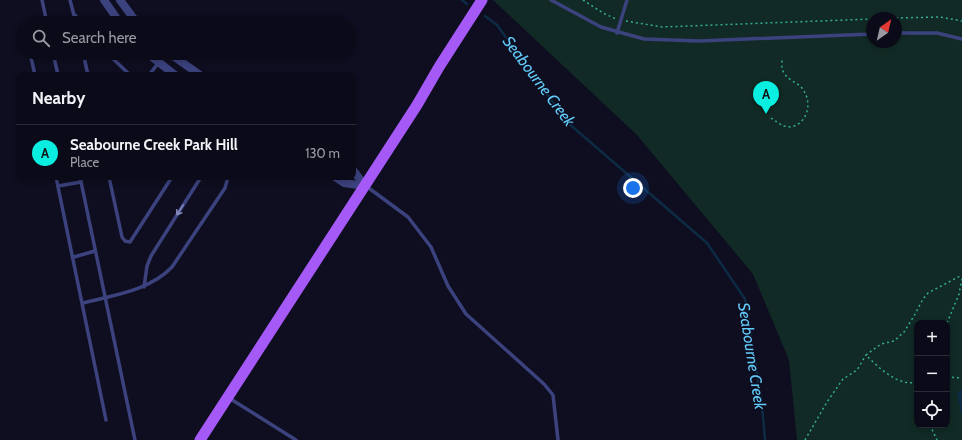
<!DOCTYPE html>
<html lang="en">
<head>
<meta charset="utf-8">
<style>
  :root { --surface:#0a0a18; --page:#131321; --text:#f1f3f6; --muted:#999aa2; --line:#2a2b37; --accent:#0aeee2 }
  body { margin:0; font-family:Cabin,sans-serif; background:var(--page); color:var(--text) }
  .controls { position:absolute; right:12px; bottom:12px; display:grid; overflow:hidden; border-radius:8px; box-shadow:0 2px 6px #0003 }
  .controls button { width:36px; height:36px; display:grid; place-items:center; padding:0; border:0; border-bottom:1px solid var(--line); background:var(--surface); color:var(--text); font:20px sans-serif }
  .compass { position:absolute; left:866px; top:12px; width:36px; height:36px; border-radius:50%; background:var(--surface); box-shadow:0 2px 6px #0003; rotate:34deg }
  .you { position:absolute; left:633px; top:188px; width:14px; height:14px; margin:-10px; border:3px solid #fff; border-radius:50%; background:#1a73e8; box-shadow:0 0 0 6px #1a73e833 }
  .badge { display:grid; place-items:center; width:26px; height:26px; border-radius:50%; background:var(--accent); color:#111; font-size:13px; font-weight:700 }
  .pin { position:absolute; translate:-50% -33px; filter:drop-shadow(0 1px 2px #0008) }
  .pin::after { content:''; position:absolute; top:21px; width:14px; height:12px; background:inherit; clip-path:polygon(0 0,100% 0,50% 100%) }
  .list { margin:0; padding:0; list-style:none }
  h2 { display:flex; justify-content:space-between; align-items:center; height:52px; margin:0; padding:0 16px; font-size:17px }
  h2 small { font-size:13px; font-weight:400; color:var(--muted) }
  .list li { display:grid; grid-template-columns:26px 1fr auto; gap:12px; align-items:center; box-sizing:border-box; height:56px; padding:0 16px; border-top:1px solid var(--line) }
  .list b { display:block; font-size:15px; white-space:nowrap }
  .list p { margin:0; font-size:13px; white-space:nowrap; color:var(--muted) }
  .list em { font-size:13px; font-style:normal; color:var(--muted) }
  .icon { flex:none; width:22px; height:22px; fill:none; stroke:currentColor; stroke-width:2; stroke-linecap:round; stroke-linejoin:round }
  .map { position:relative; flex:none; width:962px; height:440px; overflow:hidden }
  .search { position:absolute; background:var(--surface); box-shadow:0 2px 6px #0003; left:16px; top:16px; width:340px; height:44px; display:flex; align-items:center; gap:10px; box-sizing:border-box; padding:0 14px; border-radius:22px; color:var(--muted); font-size:15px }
  .panel { position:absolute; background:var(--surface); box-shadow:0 2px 6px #0003; left:16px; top:72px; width:340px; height:108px; border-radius:8px }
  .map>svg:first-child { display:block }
  .green { fill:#112a25; fill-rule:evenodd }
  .water { fill:#0e2b44 }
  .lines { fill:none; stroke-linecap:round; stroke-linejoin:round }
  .stream { stroke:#0e2b44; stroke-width:2.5 }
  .path { stroke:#33ad93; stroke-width:1.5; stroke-dasharray:2 3; stroke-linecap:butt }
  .service { stroke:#3b427d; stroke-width:3.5 }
  .tertiary { stroke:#3b427d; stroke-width:8 }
  .primary { stroke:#a55af8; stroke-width:11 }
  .oneway { stroke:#858abd }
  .labels { text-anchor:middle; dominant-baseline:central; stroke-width:3; stroke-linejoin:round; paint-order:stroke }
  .water-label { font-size:16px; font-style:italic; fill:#61caf9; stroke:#0e0e20 }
</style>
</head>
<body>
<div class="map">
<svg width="962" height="440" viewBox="0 0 962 440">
  <rect width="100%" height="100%" fill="#0e0e20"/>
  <!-- green -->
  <path class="green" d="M493 0H962V440H797L789 360 753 274 637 135ZM872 18H896V42H872ZM917 323H947V425H917Z"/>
  <!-- water -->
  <path class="water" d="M962 389V418L957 393Z"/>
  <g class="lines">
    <!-- stream -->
    <g class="stream">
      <path d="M462 0 467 4"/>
      <path d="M485 16 497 25 567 122 707 243 745 299 762 405 765 440"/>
    </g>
    <!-- path -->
    <g class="path">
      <path d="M583 0 603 13 616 19"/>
      <path d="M896 18 940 17 962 21"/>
      <path d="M626 21 662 27 872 19"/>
      <path d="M771 118 783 126 791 127C809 123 813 100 801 87 796 82 788 80 784 73 781 69 782 63 782 58"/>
      <path d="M947 323 959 294 962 279"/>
      <path d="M917 375 914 389 917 395"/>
      <path d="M947 377 962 378"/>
      <path d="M917 382C898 387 878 367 866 355L881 344 894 341 904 332 914 316 923 299 928 293 962 275"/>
      <path d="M930 425 937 440"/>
      <path d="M805 440 827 402 843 379 857 370 866 355"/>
    </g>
    <!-- service -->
    <g class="service">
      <path d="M42 0 47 23"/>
      <path d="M70 0 76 23"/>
      <path d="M551 0 601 27 644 39 699 41 872 34"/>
      <path d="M75 15 81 23"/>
      <path d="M617 33 627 0"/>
      <path d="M896 33H937L962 39"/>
      <path d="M30 53 35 75"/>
      <path d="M53 53 58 75"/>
      <path d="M83 53 88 75"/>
      <path d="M107 53 130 75"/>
      <path d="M149 75 166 53"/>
      <path d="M56 177 106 420"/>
      <path d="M80 177 135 440"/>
      <path d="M109 177 122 237 125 241 130 242 172 177"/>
      <path d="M58 186 81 182"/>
      <path d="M366 186 408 217 431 247 448 286 466 314 544 384 553 395 558 440"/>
      <path d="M74 257 95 251"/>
      <path d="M144 287 147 266 151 256 201 177"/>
      <path d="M83 303C114 295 149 291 172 267L225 188 228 177"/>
      <path d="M229 398 296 440"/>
    </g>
    <!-- tertiary -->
    <g class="tertiary">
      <path d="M104 0 120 23"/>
      <path d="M120 0 137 23"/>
      <path d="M147 53 175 75"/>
      <path d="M169 53 200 75"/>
      <path d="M353 170 365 186"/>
      <path d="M335 177 344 183 365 186"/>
    </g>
    <!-- primary -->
    <path class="primary" d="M200 440 417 105 439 67 482 0"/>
  </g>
  <!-- one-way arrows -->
  <defs><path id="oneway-shaft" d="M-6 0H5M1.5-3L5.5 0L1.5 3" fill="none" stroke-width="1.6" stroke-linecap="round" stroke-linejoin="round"/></defs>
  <use class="oneway" href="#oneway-shaft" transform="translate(180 210) rotate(122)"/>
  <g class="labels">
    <!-- water labels -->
    <g class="water-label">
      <text transform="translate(539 81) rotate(53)">Seabourne Creek</text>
      <text transform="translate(752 356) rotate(81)">Seabourne Creek</text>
    </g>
  </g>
</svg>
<div class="controls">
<button>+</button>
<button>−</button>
<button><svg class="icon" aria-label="locate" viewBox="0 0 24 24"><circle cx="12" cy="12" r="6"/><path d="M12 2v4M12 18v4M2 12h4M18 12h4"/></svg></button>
</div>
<svg class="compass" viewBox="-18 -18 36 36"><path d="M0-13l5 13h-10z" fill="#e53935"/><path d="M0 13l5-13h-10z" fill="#999aa2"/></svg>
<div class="you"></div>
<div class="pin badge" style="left:766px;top:114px">A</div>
<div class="search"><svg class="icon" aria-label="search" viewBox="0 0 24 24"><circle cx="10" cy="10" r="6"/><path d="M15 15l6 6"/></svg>Search here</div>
<section class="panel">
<h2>Nearby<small></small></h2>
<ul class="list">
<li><span class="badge">A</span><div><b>Seabourne Creek Park Hill</b><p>Place</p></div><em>130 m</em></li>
</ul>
</section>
</div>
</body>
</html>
